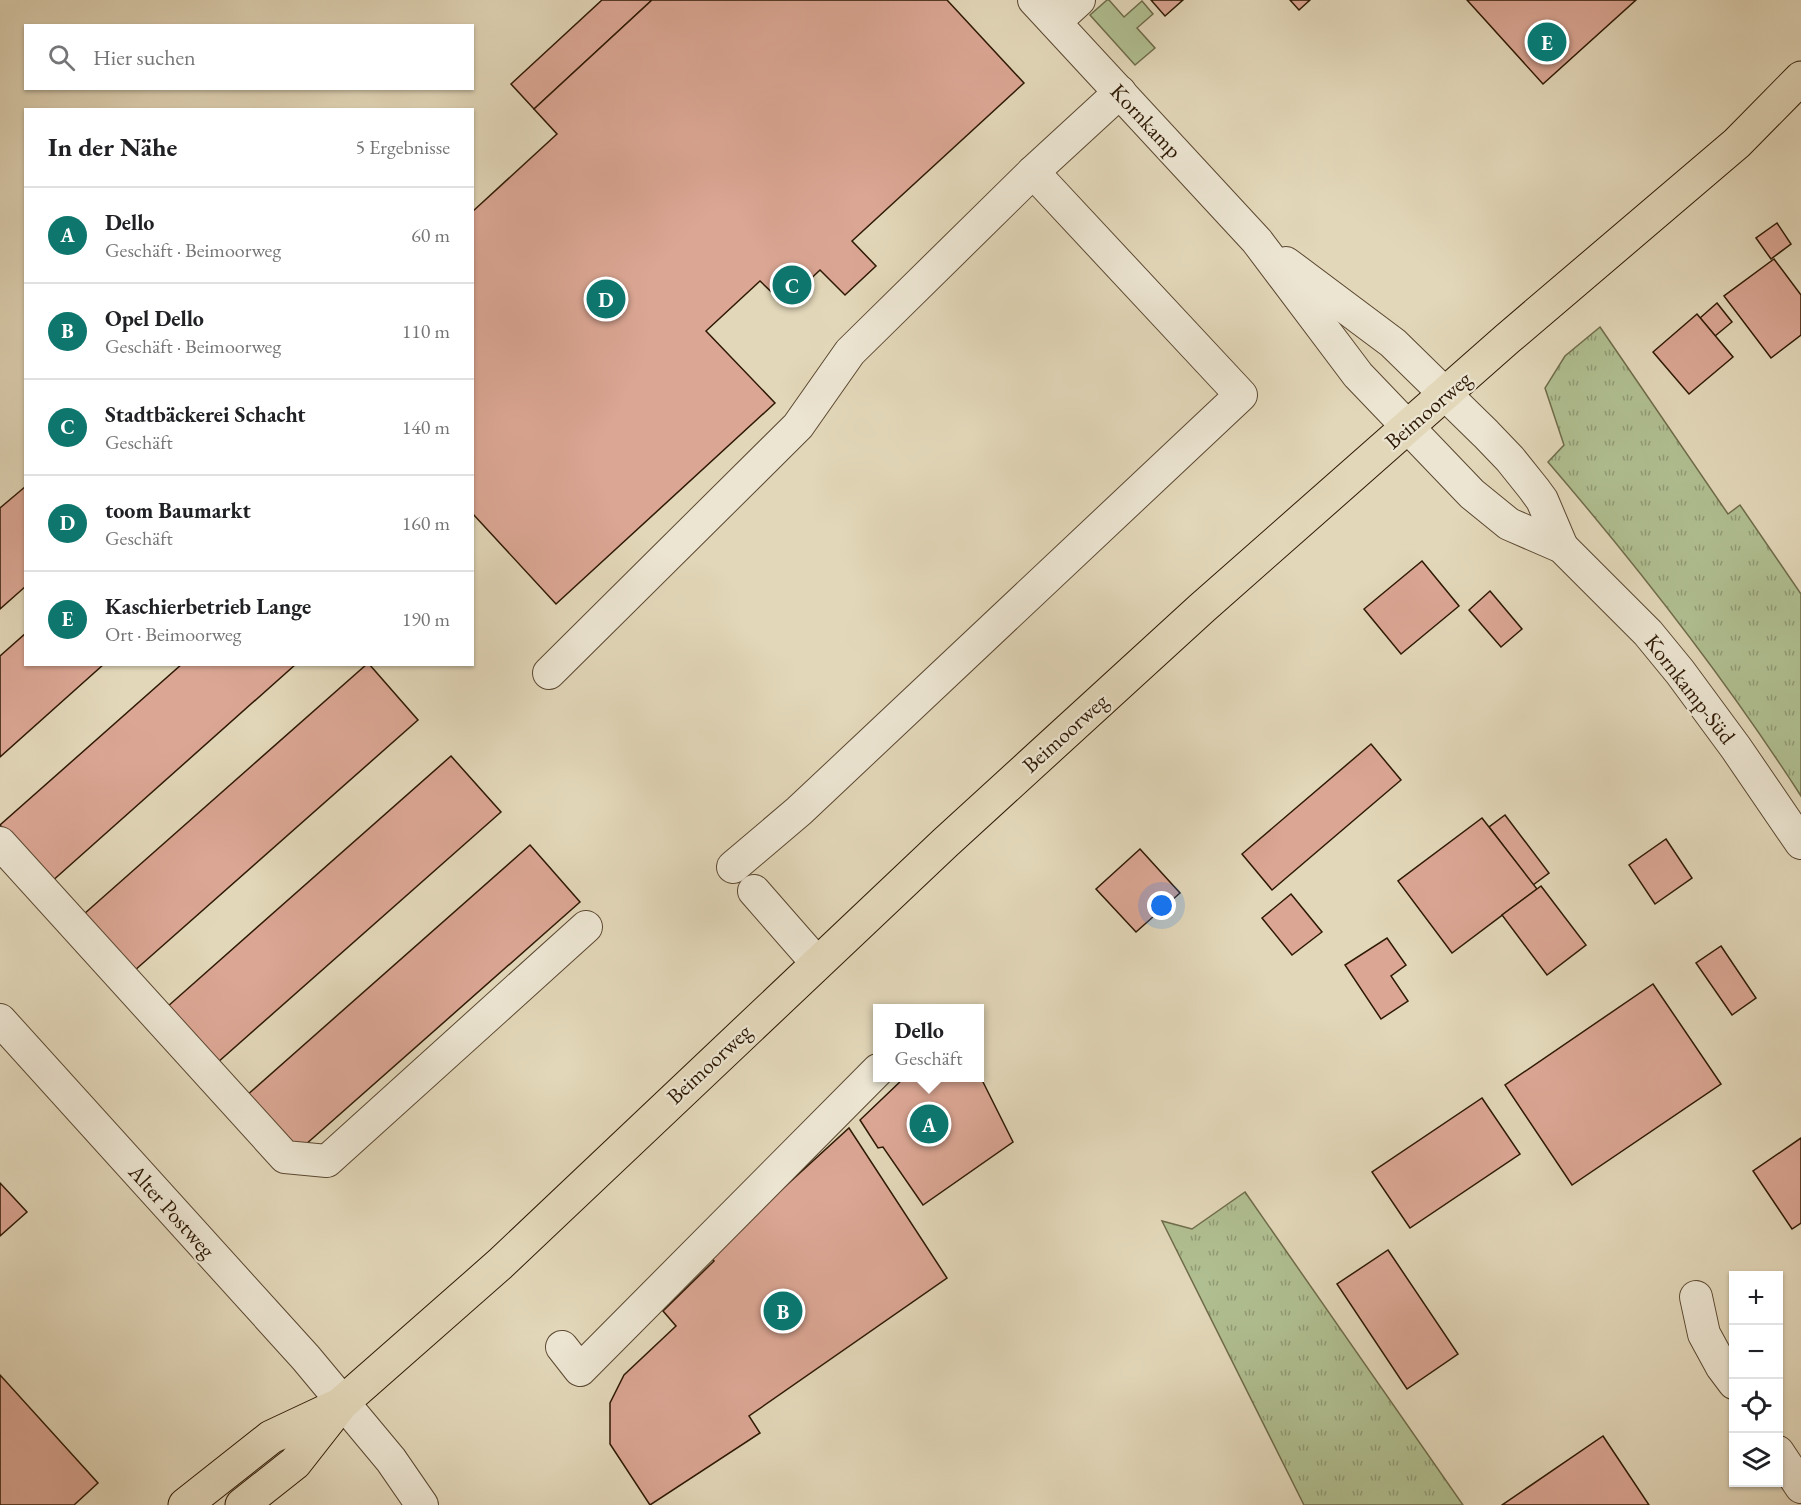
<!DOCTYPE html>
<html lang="de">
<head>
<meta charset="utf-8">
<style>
  :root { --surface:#fff; --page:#f6f6f6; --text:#202124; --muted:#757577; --line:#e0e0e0; --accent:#0f766e }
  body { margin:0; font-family:"EB Garamond",serif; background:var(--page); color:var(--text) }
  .controls { position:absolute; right:18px; bottom:18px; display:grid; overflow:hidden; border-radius:0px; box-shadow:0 2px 4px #0004 }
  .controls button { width:54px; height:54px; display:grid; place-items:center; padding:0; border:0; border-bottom:2px solid var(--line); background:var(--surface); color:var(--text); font:30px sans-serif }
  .you { position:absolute; left:1162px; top:906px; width:21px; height:21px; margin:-15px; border:4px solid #fff; border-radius:50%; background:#1a73e8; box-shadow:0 0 0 9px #1a73e833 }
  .badge { display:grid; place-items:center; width:39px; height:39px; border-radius:50%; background:var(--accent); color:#fff; font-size:20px; font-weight:700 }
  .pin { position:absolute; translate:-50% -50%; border:3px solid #fff; box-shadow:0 2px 6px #0006 }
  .popup { position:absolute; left:873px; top:1004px; width:111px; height:78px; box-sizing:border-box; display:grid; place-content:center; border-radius:0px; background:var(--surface); filter:drop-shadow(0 2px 4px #0005); font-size:20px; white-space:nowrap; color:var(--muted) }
  .popup b { font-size:22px; color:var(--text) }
  .popup::after { content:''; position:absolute; left:50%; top:100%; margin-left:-12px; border:12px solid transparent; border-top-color:var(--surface) }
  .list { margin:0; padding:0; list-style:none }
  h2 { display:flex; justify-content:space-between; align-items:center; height:78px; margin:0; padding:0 24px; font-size:26px }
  h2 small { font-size:20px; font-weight:400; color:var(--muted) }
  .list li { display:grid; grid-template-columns:39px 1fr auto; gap:18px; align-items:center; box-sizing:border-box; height:96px; padding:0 24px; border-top:2px solid var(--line) }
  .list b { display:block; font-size:22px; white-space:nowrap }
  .list p { margin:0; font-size:20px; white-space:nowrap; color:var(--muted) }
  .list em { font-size:20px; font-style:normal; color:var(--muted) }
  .icon { flex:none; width:33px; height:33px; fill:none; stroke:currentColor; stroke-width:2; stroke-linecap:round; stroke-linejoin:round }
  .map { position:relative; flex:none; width:1801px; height:1505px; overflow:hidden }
  .search { position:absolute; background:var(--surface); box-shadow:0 2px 4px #0004; left:24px; top:24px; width:450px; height:66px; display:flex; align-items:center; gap:15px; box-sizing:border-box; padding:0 21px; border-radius:0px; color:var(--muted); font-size:22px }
  .panel { position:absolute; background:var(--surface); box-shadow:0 2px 4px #0004; left:24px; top:108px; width:450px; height:558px; border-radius:0px }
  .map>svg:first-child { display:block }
  .grass { fill:url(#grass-tufts); stroke:#6f6c4a; stroke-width:1.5 }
  .garden { fill:#b0bf91; stroke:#6f6c4a; stroke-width:1.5 }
  .building { fill:#dba694; stroke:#2e1904; stroke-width:1.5 }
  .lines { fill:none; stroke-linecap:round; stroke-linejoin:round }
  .minor-casing { stroke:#5b4831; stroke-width:34 }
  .major-casing { stroke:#2e1904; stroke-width:35 }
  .minor { stroke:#ece5d2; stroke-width:32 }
  .major { stroke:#e2d7b9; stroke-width:33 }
  .labels { text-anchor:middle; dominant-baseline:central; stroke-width:4.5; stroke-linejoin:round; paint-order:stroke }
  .street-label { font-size:22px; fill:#2e1904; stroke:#ece5d2 }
</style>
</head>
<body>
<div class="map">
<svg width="1801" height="1505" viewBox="0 0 1801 1505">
  <defs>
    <pattern id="grass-tufts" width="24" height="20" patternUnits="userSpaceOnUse" patternTransform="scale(1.5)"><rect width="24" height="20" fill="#b0bf91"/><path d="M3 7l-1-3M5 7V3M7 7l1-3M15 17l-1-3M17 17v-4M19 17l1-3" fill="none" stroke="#909a74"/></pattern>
  </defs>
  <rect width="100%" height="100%" fill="#e2d7b9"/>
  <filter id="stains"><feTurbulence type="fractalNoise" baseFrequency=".00333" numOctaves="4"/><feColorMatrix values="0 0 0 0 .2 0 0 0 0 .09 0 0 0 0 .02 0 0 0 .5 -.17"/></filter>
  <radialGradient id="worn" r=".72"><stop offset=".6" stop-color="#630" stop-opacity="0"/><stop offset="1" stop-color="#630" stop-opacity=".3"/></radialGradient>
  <!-- grass -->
  <g class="grass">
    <path d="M1600 327 1728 514 1740 505 1801 594V796C1725 678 1639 568 1548 462L1564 445 1545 388 1565 356Z"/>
    <path d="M1245 1192 1463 1505H1304L1162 1221 1192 1229Z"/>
  </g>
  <!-- garden -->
  <path class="garden" d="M1107 0H1109L1124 17 1142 1 1153 14 1137 28 1155 48 1135 65 1090 15Z"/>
  <!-- building -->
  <g class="building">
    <path d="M602 0H652L534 109 511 84Z"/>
    <path d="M652 0H947L1024 83 852 241 876 266 845 295 820 270 784 304 760 281 706 331 775 403 556 604 472 513V212L557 134 534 109Z"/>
    <path d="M1151 0H1183L1165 16Z"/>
    <path d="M1290 0H1310L1299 10Z"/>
    <path d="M1467 0H1636L1543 84Z"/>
    <path d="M1777 223 1791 244 1771 259 1756 238Z"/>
    <path d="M1774 259 1801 295V335L1771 358 1724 296Z"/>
    <path d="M1717 303 1732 322 1715 336 1700 318Z"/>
    <path d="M1697 314 1733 357 1689 394 1653 352Z"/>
    <path d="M26 486V586L0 609V508Z"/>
    <path d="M1422 561 1459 606 1401 654 1364 609Z"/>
    <path d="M1490 591 1522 629 1501 647 1469 610Z"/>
    <path d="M26 633V664H104L0 757V656Z"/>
    <path d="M182 664H296L50 883 0 825Z"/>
    <path d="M367 664H369L418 720 134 971 84 914Z"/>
    <path d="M1371 744 1401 780 1272 890 1242 854Z"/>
    <path d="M451 756 501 812 217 1063 167 1007Z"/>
    <path d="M1505 815 1549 873 1533 885 1489 827Z"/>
    <path d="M1482 818 1537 889 1452 953 1398 881Z"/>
    <path d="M1666 839 1692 878 1655 904 1629 865Z"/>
    <path d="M530 845 580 902 296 1153 246 1096Z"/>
    <path d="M1140 849 1180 893 1136 932 1096 889Z"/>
    <path d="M1541 886 1586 945 1547 975 1502 915Z"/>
    <path d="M1291 894 1322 932 1292 955 1262 918Z"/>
    <path d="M1387 938 1406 965 1391 976 1408 1001 1381 1019 1345 965Z"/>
    <path d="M1721 946 1756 998 1732 1015 1696 963Z"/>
    <path d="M1653 984 1721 1084 1572 1185 1505 1085Z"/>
    <path d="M980 1076 1013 1142 923 1205 883 1147 878 1148 860 1120 904 1078Z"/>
    <path d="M1482 1098 1520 1154 1410 1228 1372 1172Z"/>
    <path d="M849 1128 947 1278 749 1416 760 1433 650 1505 610 1444V1403L624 1375 676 1326 663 1311 714 1261 709 1256Z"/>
    <path d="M1801 1138V1223L1792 1229 1753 1171Z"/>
    <path d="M0 1183 27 1212 0 1236Z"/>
    <path d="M1388 1250 1458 1354 1407 1389 1337 1284Z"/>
    <path d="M0 1375 98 1483 74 1505H0Z"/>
    <path d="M1603 1436 1649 1505H1502Z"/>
  </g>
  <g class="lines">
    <defs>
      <g id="minor">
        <path d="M1034 0 1257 241 1358 375 1472 494 1509 524 1562 547 1648 633 1680 672 1736 748 1801 843"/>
        <path d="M1055 22 1079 0"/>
        <path d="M1286 263 1393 343 1486 434 1510 459 1534 489 1542 500 1562 547"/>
        <path d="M549 673 798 426 850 352 1033 172 1120 92"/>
        <path d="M0 843 285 1157 327 1161 586 927"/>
        <path d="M733 867 799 811 1241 395 1033 172"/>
        <path d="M754 891 817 963"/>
        <path d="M0 1020 306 1358 391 1460 422 1505"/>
        <path d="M1696 1297 1704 1334 1722 1367 1734 1383"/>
        <path d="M562 1347 580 1370 878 1070"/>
        <path d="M1778 1452 1801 1487"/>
      </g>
      <g id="major">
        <path d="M185 1505 271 1437 335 1407"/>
        <path d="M242 1505 295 1463 342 1403 500 1264 945 843 1202 608 1507 339 1737 143 1801 78"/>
      </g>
    </defs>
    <!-- minor casing -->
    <use href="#minor" class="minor-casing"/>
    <!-- major casing -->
    <use href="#major" class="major-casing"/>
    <!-- minor -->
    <use href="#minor" class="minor"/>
    <!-- major -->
    <use href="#major" class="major"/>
  </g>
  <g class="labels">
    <!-- street labels -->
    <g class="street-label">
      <text transform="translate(1146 121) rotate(47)">Kornkamp</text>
      <text transform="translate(1428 410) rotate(-41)">Beimoorweg</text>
      <text transform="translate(1690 689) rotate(52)">Kornkamp-Süd</text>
      <text transform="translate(1065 733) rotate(-42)">Beimoorweg</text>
      <text transform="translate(709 1064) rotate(-43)">Beimoorweg</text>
      <text transform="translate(172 1211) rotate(48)">Alter Postweg</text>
    </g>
  </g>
  <rect width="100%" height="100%" filter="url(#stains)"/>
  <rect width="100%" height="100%" fill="url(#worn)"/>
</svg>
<div class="controls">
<button>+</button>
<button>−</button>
<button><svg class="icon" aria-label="locate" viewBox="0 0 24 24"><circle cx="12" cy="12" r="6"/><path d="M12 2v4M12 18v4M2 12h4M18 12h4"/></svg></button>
<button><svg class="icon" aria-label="layers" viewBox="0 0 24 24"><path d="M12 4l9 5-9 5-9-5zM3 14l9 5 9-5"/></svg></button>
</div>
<div class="you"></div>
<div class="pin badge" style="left:929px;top:1124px">A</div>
<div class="popup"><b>Dello</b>Geschäft</div>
<div class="pin badge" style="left:783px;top:1311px">B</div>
<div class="pin badge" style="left:792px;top:285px">C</div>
<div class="pin badge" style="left:606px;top:299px">D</div>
<div class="pin badge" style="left:1547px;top:42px">E</div>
<div class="search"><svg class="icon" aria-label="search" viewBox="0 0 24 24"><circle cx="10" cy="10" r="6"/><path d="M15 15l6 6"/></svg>Hier suchen</div>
<section class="panel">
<h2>In der Nähe<small>5 Ergebnisse</small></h2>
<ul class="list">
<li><span class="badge">A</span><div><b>Dello</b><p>Geschäft · Beimoorweg</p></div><em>60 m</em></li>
<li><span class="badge">B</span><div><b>Opel Dello</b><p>Geschäft · Beimoorweg</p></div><em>110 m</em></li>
<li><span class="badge">C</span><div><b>Stadtbäckerei Schacht</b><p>Geschäft</p></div><em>140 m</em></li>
<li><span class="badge">D</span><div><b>toom Baumarkt</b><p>Geschäft</p></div><em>160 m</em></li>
<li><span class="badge">E</span><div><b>Kaschierbetrieb Lange</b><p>Ort · Beimoorweg</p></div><em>190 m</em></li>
</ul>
</section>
</div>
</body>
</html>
